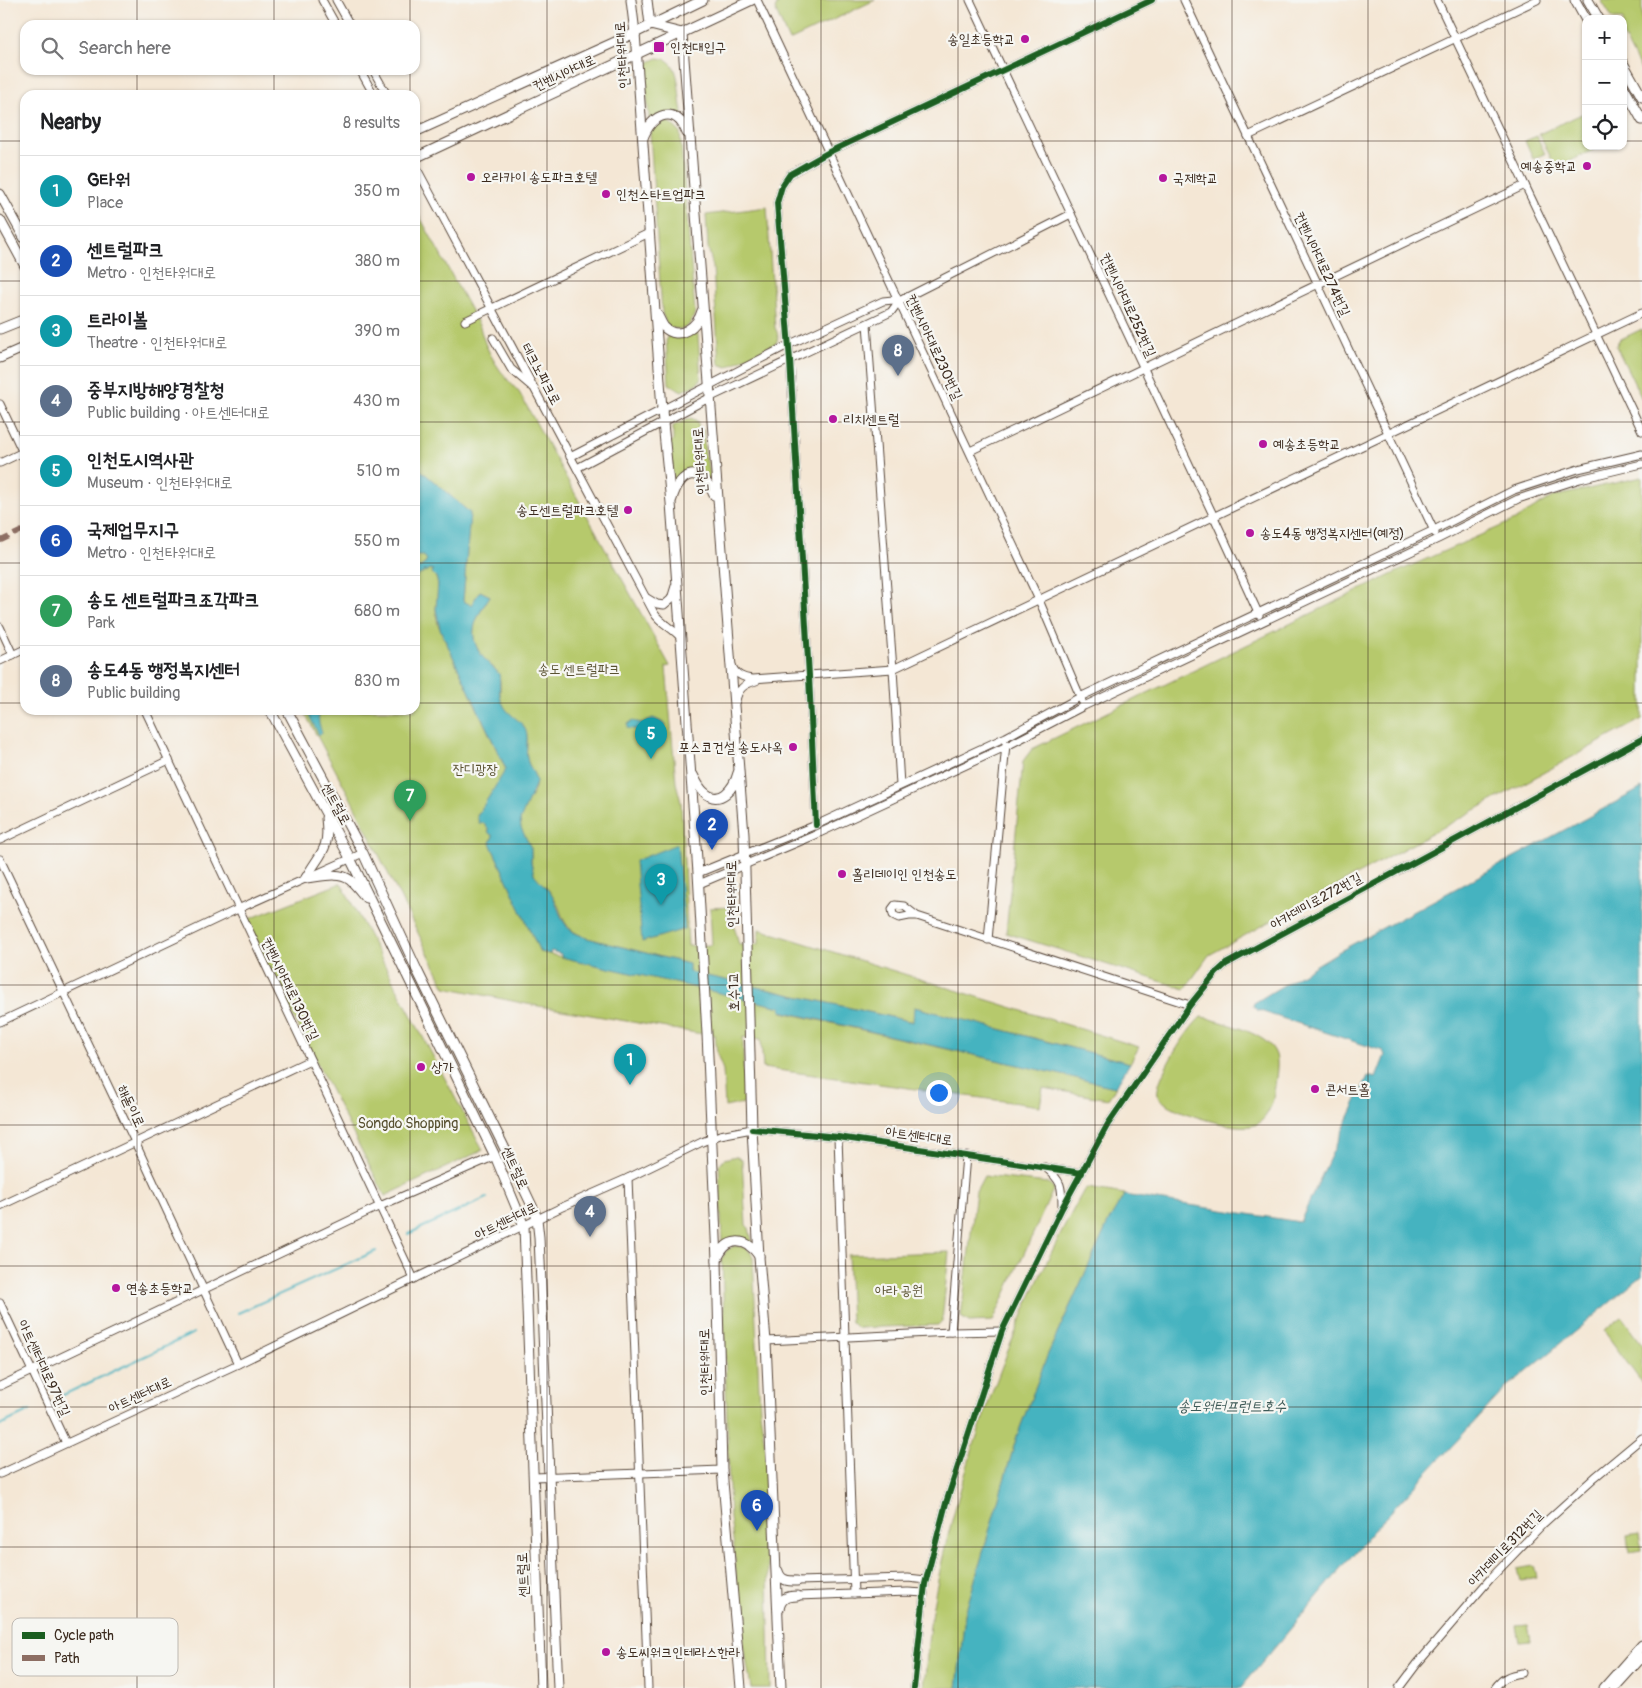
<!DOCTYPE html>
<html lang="en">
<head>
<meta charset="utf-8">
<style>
  :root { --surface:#fff; --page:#f6f6f6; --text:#202124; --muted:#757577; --line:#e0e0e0; --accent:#b5179e }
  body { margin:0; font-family:Pangolin,"Poor Story",sans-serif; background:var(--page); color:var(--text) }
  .controls { position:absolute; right:15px; top:15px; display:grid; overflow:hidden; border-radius:10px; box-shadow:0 1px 4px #0004 }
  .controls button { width:45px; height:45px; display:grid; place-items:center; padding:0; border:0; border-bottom:1px solid var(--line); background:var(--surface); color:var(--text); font:25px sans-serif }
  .you { position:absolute; left:938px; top:1092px; width:18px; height:18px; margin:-12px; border:4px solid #fff; border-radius:50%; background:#1a73e8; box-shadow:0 0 0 8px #1a73e833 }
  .badge { display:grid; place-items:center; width:32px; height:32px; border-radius:50%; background:var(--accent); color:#fff; font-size:16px; font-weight:700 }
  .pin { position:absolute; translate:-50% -41px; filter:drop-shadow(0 1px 2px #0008) }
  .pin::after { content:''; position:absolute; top:26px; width:18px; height:15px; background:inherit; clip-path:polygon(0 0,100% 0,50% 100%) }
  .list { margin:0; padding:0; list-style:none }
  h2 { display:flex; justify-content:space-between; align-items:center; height:65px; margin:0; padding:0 20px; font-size:21px }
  h2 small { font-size:16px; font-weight:400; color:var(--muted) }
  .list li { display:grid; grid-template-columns:32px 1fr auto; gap:15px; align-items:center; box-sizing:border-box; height:70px; padding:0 20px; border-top:1px solid var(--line) }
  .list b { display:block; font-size:19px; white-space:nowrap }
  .list p { margin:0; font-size:16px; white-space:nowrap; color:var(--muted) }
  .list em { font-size:16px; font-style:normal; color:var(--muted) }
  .icon { flex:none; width:28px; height:28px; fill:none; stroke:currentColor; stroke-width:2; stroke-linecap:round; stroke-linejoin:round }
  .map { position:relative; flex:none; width:1642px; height:1688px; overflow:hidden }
  .search { position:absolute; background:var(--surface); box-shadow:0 1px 4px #0004; left:20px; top:20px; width:400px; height:55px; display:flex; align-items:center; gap:12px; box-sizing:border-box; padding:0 18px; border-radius:15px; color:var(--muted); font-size:19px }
  .panel { position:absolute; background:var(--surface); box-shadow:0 1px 4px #0004; left:20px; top:90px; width:400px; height:625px; border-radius:15px }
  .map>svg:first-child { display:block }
  .green { fill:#b6c96c; stroke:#787a45 }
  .water { fill:#45b3c0; stroke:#406e6f }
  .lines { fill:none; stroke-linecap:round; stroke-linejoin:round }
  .stream { stroke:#45b3c0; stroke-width:2 }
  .minor-casing { stroke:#574639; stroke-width:9 }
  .major-casing { stroke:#574639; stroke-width:11 }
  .minor { stroke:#fff; stroke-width:7 }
  .major { stroke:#fff; stroke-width:9 }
  .quiet { stroke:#8d6e63; stroke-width:5; stroke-dasharray:10 5; stroke-linecap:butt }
  .cycleway-casing { stroke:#f6f6f2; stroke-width:9 }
  .cycleway { stroke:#1b5e20; stroke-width:6 }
  .grid { fill:none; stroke:#3b2a1e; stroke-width:1; stroke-opacity:0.55 }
  .poi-dot { fill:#b5179e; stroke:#f6f6f2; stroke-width:2 }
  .labels { text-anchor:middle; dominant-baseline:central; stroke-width:4.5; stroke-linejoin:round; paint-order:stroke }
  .poi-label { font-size:14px; fill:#3b2a1e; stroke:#f6f6f2; text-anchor:start }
  .street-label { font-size:14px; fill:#3b2a1e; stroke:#f6f6f2 }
  .park-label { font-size:14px; fill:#5a5232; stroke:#f6f6f2 }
  .water-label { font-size:15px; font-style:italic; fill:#3e5a57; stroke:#f6f6f2 }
  .key { fill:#f6f6f2; stroke:#beb9b2; stroke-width:1 }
  .key-label { font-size:14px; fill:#3b2a1e }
</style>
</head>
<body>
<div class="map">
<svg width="1642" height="1688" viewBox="0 0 1642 1688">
  <rect width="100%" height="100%" fill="#f6f6f2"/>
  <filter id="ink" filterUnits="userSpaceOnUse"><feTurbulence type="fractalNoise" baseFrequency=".02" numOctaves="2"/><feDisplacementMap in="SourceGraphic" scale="10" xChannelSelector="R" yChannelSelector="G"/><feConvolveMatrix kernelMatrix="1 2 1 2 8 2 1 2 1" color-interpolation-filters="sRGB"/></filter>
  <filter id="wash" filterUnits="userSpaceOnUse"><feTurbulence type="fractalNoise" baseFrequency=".0096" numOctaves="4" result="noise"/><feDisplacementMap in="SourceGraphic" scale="20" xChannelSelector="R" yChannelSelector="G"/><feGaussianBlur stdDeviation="1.12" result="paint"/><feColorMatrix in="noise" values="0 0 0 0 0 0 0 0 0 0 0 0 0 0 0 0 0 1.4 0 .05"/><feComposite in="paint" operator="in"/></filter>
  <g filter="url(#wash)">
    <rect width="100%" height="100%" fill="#f4e7d5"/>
    <!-- green -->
    <g class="green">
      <path d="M784 0H875L789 41 775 9 778 3Z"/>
      <path d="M1601 0H1642V71L1623 36V19H1613Z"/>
      <path d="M658 58C684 59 676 95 683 114L681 117 651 119 649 118 646 86V65L651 61Z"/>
      <path d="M1586 112V146H1601L1556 168 1539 134Z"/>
      <path d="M661 122H669L680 132 695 312C690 328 684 333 667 326L662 313 650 133 654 126Z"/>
      <path d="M1537 136 1545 154 1533 159 1525 141Z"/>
      <path d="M767 207 775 328C778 333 779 338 776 343L727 367 719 364 713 267 708 247 706 215Z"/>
      <path d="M415 208 480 327C486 353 501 374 519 392L670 666 666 667 676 783 681 802 688 946 712 945 710 908 734 907V925L739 945 759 944V929L1139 1047 1130 1063 915 1007 914 1022 689 972V964L587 938C557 927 566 913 551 893 546 886 537 881 533 873 530 864 533 855 530 847 527 839 520 832 520 822 520 810 531 799 535 788 538 776 530 770 527 759 525 751 529 741 526 733 524 723 512 718 506 710 495 696 504 687 498 674 496 668 488 664 483 658 465 632 476 619 490 596L480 591 471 605 463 602 470 513 415 465Z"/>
      <path d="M1642 329V399L1616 346 1619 340Z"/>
      <path d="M695 330 698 335 701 379 697 384 682 391 669 384 666 339 669 334Z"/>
      <path d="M691 418 697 421 699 429 703 430 705 454 713 484 708 478 702 474 678 478 672 488 669 443 673 441V426Z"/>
      <path d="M1642 477V719L1209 955 1185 989 1006 933 1023 761 1032 749 1399 571 1515 520 1552 497Z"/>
      <path d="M423 555 427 560 426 563 419 568 416 567 415 556Z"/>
      <path d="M429 568 433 570 432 573C442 581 436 597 436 609 436 616 437 623 440 629L506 770 477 816 480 823C484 822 488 828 489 833L493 836 490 843 540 952 781 1007 782 1012 1116 1087 1108 1099 1043 1088 1040 1106 763 1068 761 1039 743 1037 744 1103 725 1107 723 1070 717 1054 715 1035 696 1033 527 1004 445 987 351 799 303 710H415V578L425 570 426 571Z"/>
      <path d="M341 883 483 1150 385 1196 244 921Z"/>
      <path d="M1201 1017 1208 1018C1227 1025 1269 1033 1276 1055 1279 1064 1275 1084 1274 1093 1272 1105 1267 1120 1255 1125 1237 1132 1170 1112 1158 1097 1153 1081 1188 1028 1201 1017Z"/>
      <path d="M736 1156 742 1160 746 1225 749 1228 753 1245 722 1244V1242L719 1165 724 1159Z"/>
      <path d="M984 1176 1048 1183 1054 1188 993 1321 969 1322 961 1317 976 1191Z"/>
      <path d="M1087 1188 1125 1194 1110 1219 1048 1354 1017 1436 965 1614 957 1688H924C927 1660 928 1632 933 1605 953 1497 989 1391 1033 1291 1047 1260 1063 1229 1079 1199L1084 1190Z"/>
      <path d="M734 1246C743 1246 751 1249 753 1258L760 1411 766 1453 770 1688H751L739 1616 734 1547 730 1518 722 1258 727 1250Z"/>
      <path d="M949 1252 942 1321 938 1325 857 1328 851 1322 848 1255Z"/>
      <path d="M1622 1317 1642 1344V1383L1604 1331Z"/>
      <path d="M1639 1534 1641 1550 1629 1552 1627 1536Z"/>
      <path d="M1534 1566 1537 1578 1521 1581 1518 1569Z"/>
      <path d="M1528 1625 1531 1641 1519 1642 1516 1626Z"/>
    </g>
    <!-- water -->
    <g class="water">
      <path d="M415 465 470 513 463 601 471 605 480 591 490 596C474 621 464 637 488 663 491 667 496 669 499 674 501 684 497 694 503 704 507 714 518 718 524 727 530 736 525 747 527 758 528 767 536 773 536 783L520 820 521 828 531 848V863L534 874 553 896 562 919 568 928 575 933 587 938 689 964V972L913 1022 914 1007 1130 1063 1115 1087 781 1011V1007L591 964 561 957V954L551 951 550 954 540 952 490 843 493 836 489 833 488 828 483 823H479L477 816 506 769 440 629 436 609 438 584 436 577 432 573 433 570 429 569 427 572 424 570V572L415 578V572L417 570 415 569V565L419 568 425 564 427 560 424 556H415Z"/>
      <path d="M306 710H318L319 724 322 733 319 735Z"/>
      <path d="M653 718 666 724 663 734 627 728 628 724 632 721 642 723Z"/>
      <path d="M1642 788V1276L1505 1389 1371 1533 1241 1688H957L965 1614 1017 1436 1048 1354 1110 1219 1124 1195 1300 1222 1368 1076 1376 1078 1385 1055 1383 1051 1257 1010 1253 1006 1254 1003 1338 952Z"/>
      <path d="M677 844 685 929 642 942 635 861Z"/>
    </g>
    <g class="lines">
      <!-- stream -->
      <g class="stream">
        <path d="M408 1234 487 1198"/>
        <path d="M238 1313 376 1251"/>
        <path d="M61 1396 194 1333"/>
        <path d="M0 1425 30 1411"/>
      </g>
    </g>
  </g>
  <g filter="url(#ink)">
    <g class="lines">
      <defs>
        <g id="minor">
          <path d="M322 0 336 25"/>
          <path d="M336 0 350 25"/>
          <path d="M757 0 1039 600 1082 701"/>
          <path d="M970 0 1214 517 1259 615"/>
          <path d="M1184 0 1435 533"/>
          <path d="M1437 0 1642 431"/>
          <path d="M360 70 374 95"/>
          <path d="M373 70 387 95"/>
          <path d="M1248 136 1537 0"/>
          <path d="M415 165 654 613C661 624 673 628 681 638"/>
          <path d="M465 321 649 233"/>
          <path d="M867 324 893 669 900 785"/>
          <path d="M493 338 511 369 531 386"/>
          <path d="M0 404 25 457"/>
          <path d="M970 451C1154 361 1340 275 1525 185"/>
          <path d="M570 457 788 345 883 301 893 300 899 301"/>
          <path d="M0 463 23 452"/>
          <path d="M577 468 709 398 891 312 899 301 1071 214"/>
          <path d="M647 598 657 604 664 605 671 599 675 586"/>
          <path d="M0 627 13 655"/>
          <path d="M0 661 25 649"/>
          <path d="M732 665C735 675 743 678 753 679L893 669 1642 313"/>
          <path d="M736 701C738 689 744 684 756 681"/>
          <path d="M145 710 414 1279"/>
          <path d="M816 825 809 676 790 360 777 203 782 186 790 174 829 152 1152 0"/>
          <path d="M0 840 169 760"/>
          <path d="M0 859 135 1142 238 1364"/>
          <path d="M698 873 816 825 1006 737 1080 697 1434 530 1514 490 1578 469 1642 454"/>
          <path d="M699 884 813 836 1005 747 1084 706 1438 539 1518 499 1580 479 1642 464"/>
          <path d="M917 916 904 906 895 905 892 909 893 915 899 918 909 916H917L1190 1005"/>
          <path d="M988 940 1006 744"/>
          <path d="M0 1022 238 909 363 853"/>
          <path d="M838 1137 854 1594"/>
          <path d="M1045 1167C1062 1181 1062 1186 1062 1207"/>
          <path d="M628 1178 648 1688"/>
          <path d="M0 1206 310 1060"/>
          <path d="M0 1303 66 1443"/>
          <path d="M951 1332 966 1156"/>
          <path d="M766 1341 951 1332 1002 1331"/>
          <path d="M0 1386 380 1206 495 1156"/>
          <path d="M0 1474 238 1364 560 1208 628 1178 702 1142 720 1135 752 1129 838 1137 1082 1173"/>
          <path d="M534 1477 722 1470"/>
          <path d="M797 1581 908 1578 926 1580"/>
          <path d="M797 1596 908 1592 924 1593"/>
          <path d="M914 1688 925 1584 946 1503 1002 1331 1062 1208 1108 1124 1190 1005 1216 973 1226 964 1642 739"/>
          <path d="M1399 1688 1417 1664 1490 1579 1543 1524 1595 1477 1642 1438"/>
          <path d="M1495 1688C1502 1678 1509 1675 1522 1673"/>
        </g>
        <g id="major">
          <path d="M631 0 635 33 663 423 671 503 698 873 707 1034 717 1260 722 1470 741 1688"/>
          <path d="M647 0 650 25 682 33 744 835 752 1129 759 1257 766 1341 781 1688"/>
          <path d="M1575 0 1586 20"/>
          <path d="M1588 0 1599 19"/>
          <path d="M1623 63 1642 97"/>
          <path d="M1623 86 1642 120"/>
          <path d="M415 132 635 33 703 0"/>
          <path d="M643 138C652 113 676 104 687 133"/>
          <path d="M415 158 752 0"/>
          <path d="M0 194 25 239"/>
          <path d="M0 220 25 266"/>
          <path d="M656 312C659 317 661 323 664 327 679 342 698 326 702 311"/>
          <path d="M0 329 25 319"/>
          <path d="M0 358 25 347"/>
          <path d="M672 499C680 470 701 465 714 495"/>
          <path d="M270 710 350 858 495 1156 524 1226 541 1688"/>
          <path d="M287 710 363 853 417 970 506 1151 534 1210 537 1219 539 1237 558 1688"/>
          <path d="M693 775C696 781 699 788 704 792 720 807 734 788 738 773"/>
          <path d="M306 878C319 877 339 871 350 880 356 885 361 892 366 898"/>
          <path d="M306 878C321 851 330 851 326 818"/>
          <path d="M717 1260C726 1236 746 1237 759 1256"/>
          <path d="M778 1571C781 1581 788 1581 797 1581"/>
          <path d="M779 1609C781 1598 787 1596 797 1596"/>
          <path d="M1604 1688 1642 1645"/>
          <path d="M1614 1688 1642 1657"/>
        </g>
      </defs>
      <!-- minor casing -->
      <use href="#minor" class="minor-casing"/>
      <!-- major casing -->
      <use href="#major" class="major-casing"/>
      <!-- minor -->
      <use href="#minor" class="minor"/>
      <!-- major -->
      <use href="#major" class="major"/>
      <!-- quiet -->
      <path class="quiet" d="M0 541 25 529"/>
      <defs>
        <g id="cycleway">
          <path d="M816 825 809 676 790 360 777 203 782 186 790 174 829 152 1152 0"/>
          <path d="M752 1129 838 1137 1082 1173"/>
          <path d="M914 1688 925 1584 946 1503 1002 1331 1062 1208 1108 1124 1190 1005 1216 973 1226 964 1642 739"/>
        </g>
      </defs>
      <!-- cycleway casing -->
      <use href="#cycleway" class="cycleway-casing"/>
      <!-- cycleway -->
      <use href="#cycleway" class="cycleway"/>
    </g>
  </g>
  <!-- grid -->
  <path class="grid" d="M137 0V25M274 0V25M410 0V25M547 0V1688M684 0V1688M821 0V1688M958 0V1688M1095 0V1688M1232 0V1688M1368 0V1688M1505 0V1688M137 70V95M274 70V95M410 70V95M0 141H25M415 141H1586M1623 141H1642M0 281H25M415 281H1642M0 422H25M415 422H1642M0 563H25M415 563H1642M0 703H25M415 703H1642M137 710V1688M274 710V1688M410 710V1688M0 844H1642M0 985H1642M0 1125H1642M0 1266H1642M0 1407H1642M0 1547H1642"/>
  <!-- markers -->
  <g class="poi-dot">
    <circle cx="1025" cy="39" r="5"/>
    <rect x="653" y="41" width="12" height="12" rx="2.5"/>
    <circle cx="1587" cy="166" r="5"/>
    <circle cx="471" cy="177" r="5"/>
    <circle cx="1163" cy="178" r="5"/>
    <circle cx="606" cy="194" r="5"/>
    <circle cx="833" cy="419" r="5"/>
    <circle cx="1263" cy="444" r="5"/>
    <circle cx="628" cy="510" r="5"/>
    <circle cx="1250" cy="533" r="5"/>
    <circle cx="793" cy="747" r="5"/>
    <circle cx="842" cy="874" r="5"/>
    <circle cx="421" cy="1067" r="5"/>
    <circle cx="1315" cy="1089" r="5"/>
    <circle cx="116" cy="1288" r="5"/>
    <circle cx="606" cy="1652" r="5"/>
  </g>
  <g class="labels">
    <!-- poi labels -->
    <g class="poi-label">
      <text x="1015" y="39" text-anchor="end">송일초등학교</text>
      <text x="670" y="47">인천대입구</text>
      <text x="1577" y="166" text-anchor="end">예송중학교</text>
      <text x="481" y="177">오라카이 송도파크호텔</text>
      <text x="1173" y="178">국제학교</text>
      <text x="616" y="194">인천스타트업파크</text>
      <text x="843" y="419">리치센트럴</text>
      <text x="1273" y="444">예송초등학교</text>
      <text x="618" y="510" text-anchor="end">송도센트럴파크호텔</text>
      <text x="1260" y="533">송도4동 행정복지센터(예정)</text>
      <text x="783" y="747" text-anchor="end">포스코건설 송도사옥</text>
      <text x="852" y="874">홀리데이인 인천송도</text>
      <text x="431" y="1067">상가</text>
      <text x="1325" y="1089">콘서트홀</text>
      <text x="126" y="1288">연송초등학교</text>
      <text x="616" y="1652">송도씨워크인테라스한라</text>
    </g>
    <!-- street labels -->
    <g class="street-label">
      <text transform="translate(622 55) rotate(-94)">인천타워대로</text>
      <text transform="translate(564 73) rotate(-25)">컨벤시아대로</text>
      <text transform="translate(1322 264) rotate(65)">컨벤시아대로274번길</text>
      <text transform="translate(1128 305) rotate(65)">컨벤시아대로252번길</text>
      <text transform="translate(934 347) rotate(65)">컨벤시아대로230번길</text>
      <text transform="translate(541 374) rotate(62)">테크노파크로</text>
      <text transform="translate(700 461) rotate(-94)">인천타워대로</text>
      <text transform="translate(336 804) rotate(62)">센트럴로</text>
      <text transform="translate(732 894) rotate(-91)">인천타워대로</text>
      <text transform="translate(1316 901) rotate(-29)">아카데미로272번길</text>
      <text transform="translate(290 989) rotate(64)">컨벤시아대로130번길</text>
      <text transform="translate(734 992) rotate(-91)">호수1교</text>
      <text transform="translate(131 1106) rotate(65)">해돋이로</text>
      <text transform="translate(919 1136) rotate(8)">아트센터대로</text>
      <text transform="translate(515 1168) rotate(66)">센트럴로</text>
      <text transform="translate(506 1221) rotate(-26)">아트센터대로</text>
      <text transform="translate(705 1362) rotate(-91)">인천타워대로</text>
      <text transform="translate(44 1368) rotate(65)">아트센터대로97번길</text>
      <text transform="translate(140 1395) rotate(-25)">아트센터대로</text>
      <text transform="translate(1505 1548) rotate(-46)">아카데미로312번길</text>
      <text transform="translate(523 1575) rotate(-92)">센트럴로</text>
    </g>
    <!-- park labels -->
    <g class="park-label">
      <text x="579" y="669">송도 센트럴파크</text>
      <text x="475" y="769">잔디광장</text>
      <text x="408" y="1123">Songdo Shopping</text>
      <text x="899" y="1290">아라 공원</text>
    </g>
    <!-- water labels -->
    <g class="water-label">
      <text x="1232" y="1406">송도워터프런트호수</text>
    </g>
  </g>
  <!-- legend -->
  <rect x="12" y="1618" width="166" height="58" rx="8" class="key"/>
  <rect x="22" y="1632" width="23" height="7" fill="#1b5e20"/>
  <rect x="22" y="1655" width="23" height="6" fill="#8d6e63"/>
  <g class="key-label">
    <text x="54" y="1640">Cycle path</text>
    <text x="54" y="1663">Path</text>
  </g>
</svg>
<div class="controls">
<button>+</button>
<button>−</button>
<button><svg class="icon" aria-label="locate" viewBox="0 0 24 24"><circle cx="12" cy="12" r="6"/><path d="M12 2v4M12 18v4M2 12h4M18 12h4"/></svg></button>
</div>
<div class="you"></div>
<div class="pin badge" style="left:630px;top:1085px;background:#0f9aa8">1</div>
<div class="pin badge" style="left:712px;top:850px;background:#1a4fb4">2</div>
<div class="pin badge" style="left:661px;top:905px;background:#0f9aa8">3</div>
<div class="pin badge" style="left:590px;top:1237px;background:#5c6f8a">4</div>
<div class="pin badge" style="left:651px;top:759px;background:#0f9aa8">5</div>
<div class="pin badge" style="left:757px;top:1531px;background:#1a4fb4">6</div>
<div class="pin badge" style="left:410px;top:821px;background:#2e9e5b">7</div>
<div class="pin badge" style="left:898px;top:376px;background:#5c6f8a">8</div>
<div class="search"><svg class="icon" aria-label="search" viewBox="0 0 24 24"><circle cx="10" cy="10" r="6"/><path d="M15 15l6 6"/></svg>Search here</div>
<section class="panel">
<h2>Nearby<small>8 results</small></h2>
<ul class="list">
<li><span class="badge" style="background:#0f9aa8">1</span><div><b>G타워</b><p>Place</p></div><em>350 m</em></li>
<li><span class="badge" style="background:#1a4fb4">2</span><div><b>센트럴파크</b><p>Metro · 인천타워대로</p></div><em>380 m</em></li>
<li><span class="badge" style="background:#0f9aa8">3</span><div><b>트라이볼</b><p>Theatre · 인천타워대로</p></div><em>390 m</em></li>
<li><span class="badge" style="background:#5c6f8a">4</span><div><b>중부지방해양경찰청</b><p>Public building · 아트센터대로</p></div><em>430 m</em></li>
<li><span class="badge" style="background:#0f9aa8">5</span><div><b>인천도시역사관</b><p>Museum · 인천타워대로</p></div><em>510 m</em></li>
<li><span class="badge" style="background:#1a4fb4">6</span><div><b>국제업무지구</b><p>Metro · 인천타워대로</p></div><em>550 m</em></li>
<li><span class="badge" style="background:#2e9e5b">7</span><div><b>송도 센트럴파크조각파크</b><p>Park</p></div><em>680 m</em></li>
<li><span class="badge" style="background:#5c6f8a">8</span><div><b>송도4동 행정복지센터</b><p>Public building</p></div><em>830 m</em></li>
</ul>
</section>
</div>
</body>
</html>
